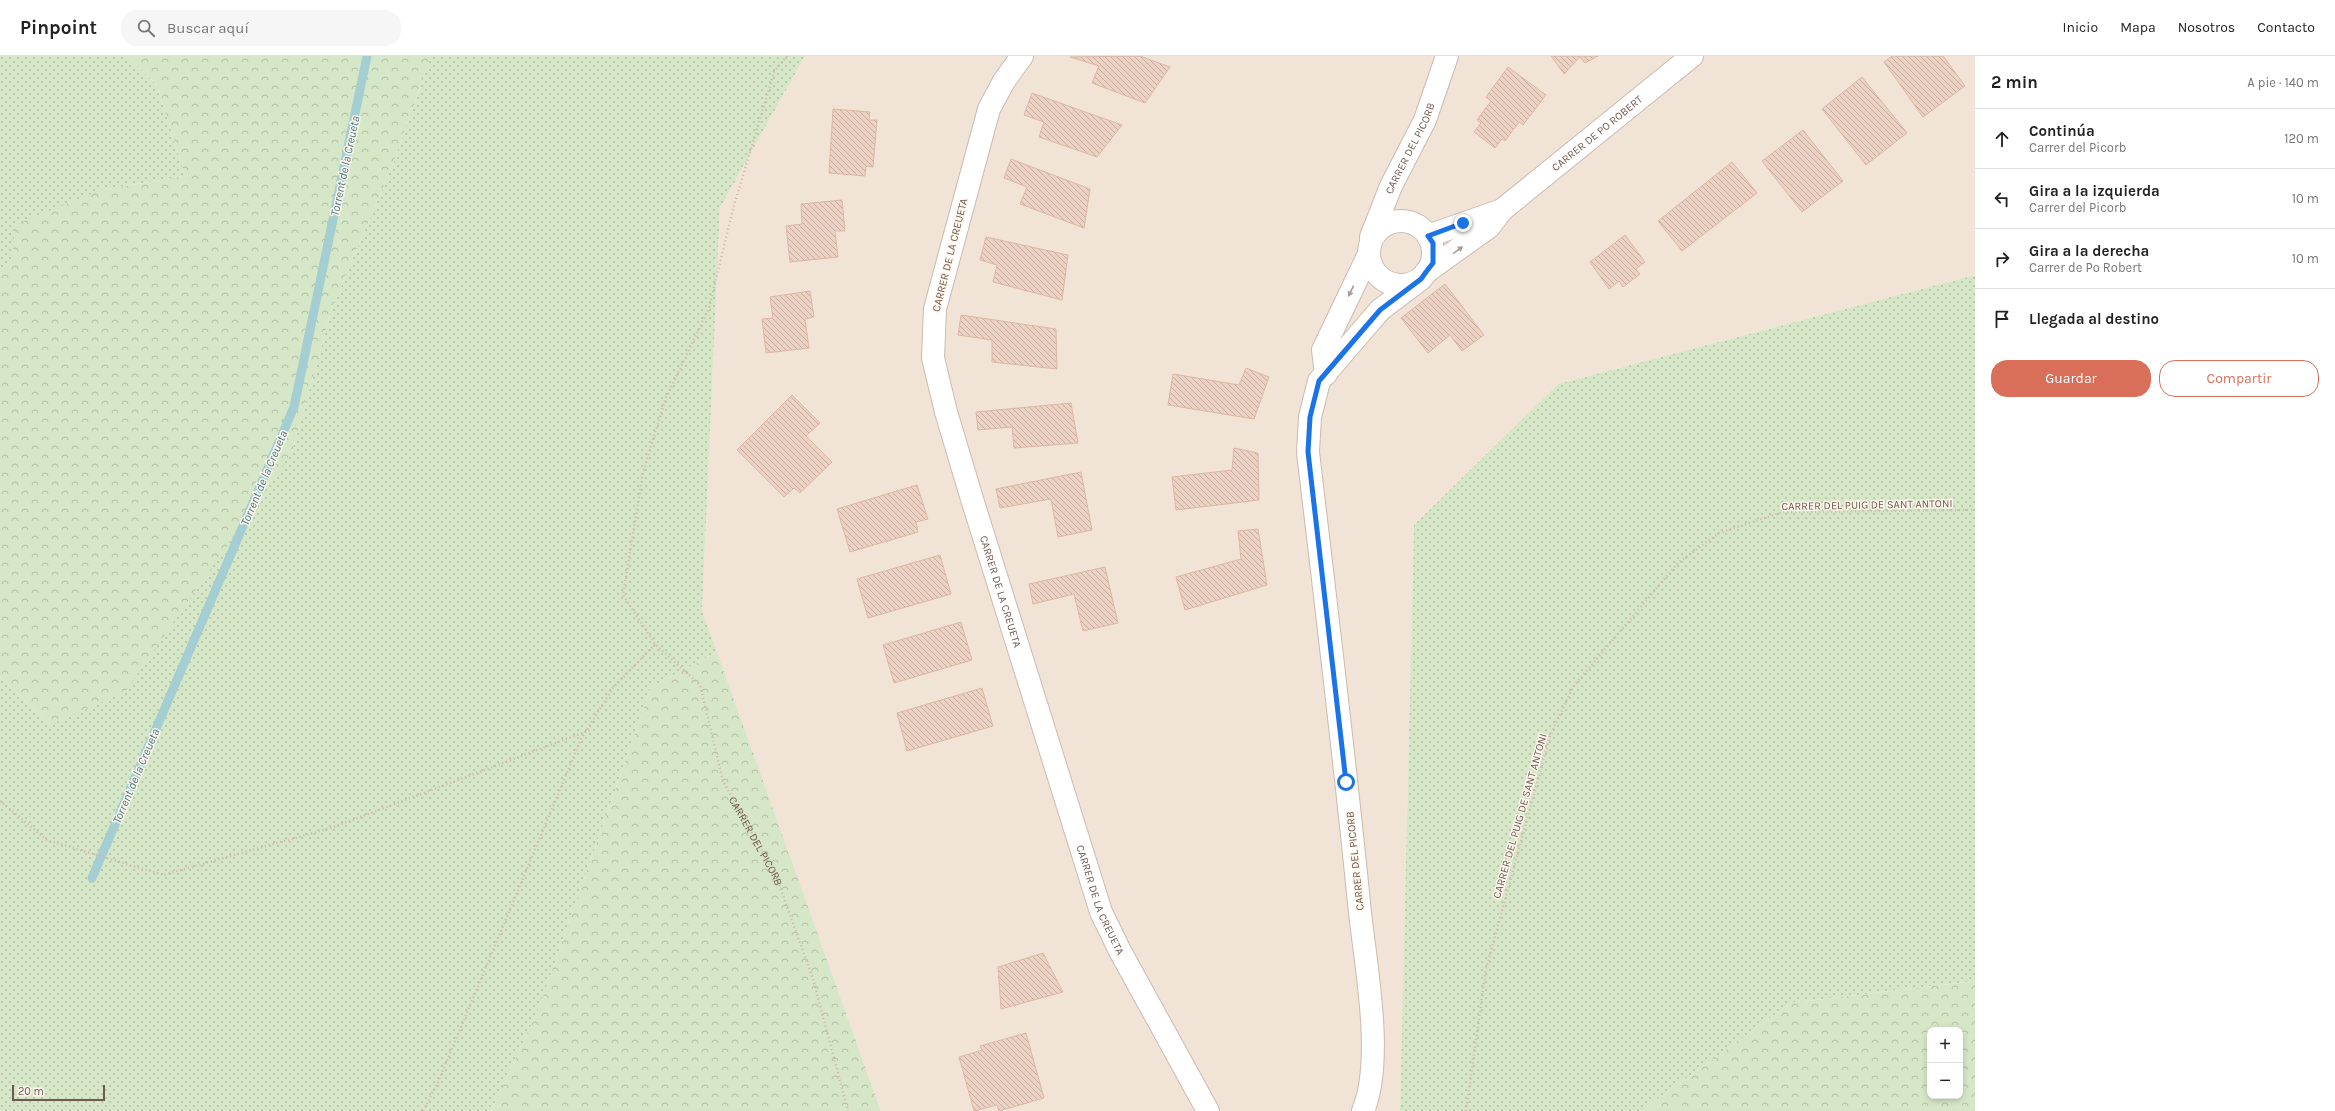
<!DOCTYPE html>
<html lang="es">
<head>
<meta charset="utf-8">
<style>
  :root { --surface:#fff; --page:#f6f6f6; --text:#222; --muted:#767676; --line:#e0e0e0; --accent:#d96f59 }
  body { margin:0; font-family:Karla,sans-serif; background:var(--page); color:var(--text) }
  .controls { position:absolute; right:12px; bottom:12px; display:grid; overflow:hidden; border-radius:8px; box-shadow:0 2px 6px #0003 }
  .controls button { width:36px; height:36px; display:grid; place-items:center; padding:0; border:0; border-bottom:1px solid var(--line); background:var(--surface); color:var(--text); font:20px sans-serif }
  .scale { position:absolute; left:12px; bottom:10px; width:93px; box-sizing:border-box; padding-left:4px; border:2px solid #72594e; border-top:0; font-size:11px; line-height:14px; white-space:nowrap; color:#72594e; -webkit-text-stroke:3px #fdf7ee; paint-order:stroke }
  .stop { position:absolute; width:12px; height:12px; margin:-9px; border:3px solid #1a73e8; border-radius:50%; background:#fff }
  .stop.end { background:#1a73e8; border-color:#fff; box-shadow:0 1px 4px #0008 }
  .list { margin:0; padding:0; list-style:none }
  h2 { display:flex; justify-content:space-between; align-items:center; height:52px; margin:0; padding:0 16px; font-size:17px }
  h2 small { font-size:13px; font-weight:400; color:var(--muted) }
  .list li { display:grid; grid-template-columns:26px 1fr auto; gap:12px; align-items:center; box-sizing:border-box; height:60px; padding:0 16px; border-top:1px solid var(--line) }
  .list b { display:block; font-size:15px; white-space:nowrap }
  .list p { margin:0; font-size:13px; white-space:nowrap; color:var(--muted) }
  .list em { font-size:13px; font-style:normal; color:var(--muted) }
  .actions { display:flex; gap:8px; padding:12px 16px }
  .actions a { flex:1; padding:9px 0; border:1px solid var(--accent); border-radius:16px; text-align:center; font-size:14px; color:var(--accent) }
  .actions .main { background:var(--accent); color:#fff }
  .icon { flex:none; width:22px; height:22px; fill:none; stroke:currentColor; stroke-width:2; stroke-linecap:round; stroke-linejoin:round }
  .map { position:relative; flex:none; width:1975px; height:1055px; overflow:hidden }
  header { display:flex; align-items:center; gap:24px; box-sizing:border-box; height:56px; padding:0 20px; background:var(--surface); border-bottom:1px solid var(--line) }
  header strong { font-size:19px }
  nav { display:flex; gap:22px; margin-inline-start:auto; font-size:14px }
  .search { width:280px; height:36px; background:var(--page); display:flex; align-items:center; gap:10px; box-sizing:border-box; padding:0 14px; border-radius:16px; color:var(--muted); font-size:15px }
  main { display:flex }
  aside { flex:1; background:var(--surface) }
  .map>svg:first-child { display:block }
  .residential { fill:#f1e4d7 }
  .grass { fill:url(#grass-dots) }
  .forest { fill:url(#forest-crowns); fill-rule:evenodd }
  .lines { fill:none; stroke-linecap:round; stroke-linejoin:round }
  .stream { stroke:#a5ced3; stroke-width:9 }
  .building { fill:url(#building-back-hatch); stroke:#deb7a4 }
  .street-casing { stroke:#ccbaaf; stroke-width:24 }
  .path { stroke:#d2b4a5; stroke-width:2.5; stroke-dasharray:1 3; stroke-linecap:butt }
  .street { stroke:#fff; stroke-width:22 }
  .oneway { fill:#aa9b95 }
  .route { stroke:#1a73e8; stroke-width:5 }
  .labels { text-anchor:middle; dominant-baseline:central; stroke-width:3; stroke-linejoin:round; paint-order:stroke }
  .street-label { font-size:11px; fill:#72594e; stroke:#fdf7ee }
  .water-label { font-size:12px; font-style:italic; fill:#47777d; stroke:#fdf7ee }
</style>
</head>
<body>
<header>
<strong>Pinpoint</strong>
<div class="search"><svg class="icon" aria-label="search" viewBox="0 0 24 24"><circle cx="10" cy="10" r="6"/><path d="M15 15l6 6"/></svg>Buscar aquí</div>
<nav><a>Inicio</a><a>Mapa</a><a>Nosotros</a><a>Contacto</a></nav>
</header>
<main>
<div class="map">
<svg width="1975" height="1055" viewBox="0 0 1975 1055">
  <defs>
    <pattern id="grass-dots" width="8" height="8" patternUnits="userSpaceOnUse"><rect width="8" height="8" fill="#d6e7c8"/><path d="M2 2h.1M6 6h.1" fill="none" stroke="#b2bea5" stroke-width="1.8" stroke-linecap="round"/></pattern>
    <pattern id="forest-crowns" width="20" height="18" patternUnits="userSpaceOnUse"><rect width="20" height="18" fill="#d6e7c8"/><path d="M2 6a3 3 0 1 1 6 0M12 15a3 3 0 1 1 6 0" fill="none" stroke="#b2bea5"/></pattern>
    <pattern id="building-back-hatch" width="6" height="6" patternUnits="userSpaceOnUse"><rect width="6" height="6" fill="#edd1c2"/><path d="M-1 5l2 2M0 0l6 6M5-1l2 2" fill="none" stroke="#c4ada0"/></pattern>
  </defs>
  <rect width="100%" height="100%" fill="#faf2e8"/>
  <!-- residential -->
  <path class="residential" d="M805 0H1975V219L1558 328 1414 469 1400 1055H881L702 555 720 152Z"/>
  <!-- grass -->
  <g class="grass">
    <path d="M0 0H130L129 2 157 29 185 120 101 134 12 207 0 212Z"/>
    <path d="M431 0H805L720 152 702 555 717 596 651 631 539 952 491 1055H0V621L50 669 292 396 332 252 394 105Z"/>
    <path d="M1975 219V925L1791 947 1641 1055H1400L1414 469 1558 328Z"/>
  </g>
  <!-- forest -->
  <g class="forest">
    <path d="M130 0H431L394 105 332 252 292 396 125 636 50 669 0 621V212L12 207 15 169 101 134 185 120 157 29 129 2Z"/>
    <path d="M717 596 881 1055H491L539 952 651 631Z"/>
    <path d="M1975 925V1055H1641L1791 947ZM1930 974H1960V1040H1930Z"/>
  </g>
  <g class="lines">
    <!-- stream -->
    <path class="stream" d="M92 822 294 351 367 0"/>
  </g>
  <!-- building -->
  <g class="building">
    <path d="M1140 0 1170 11 1145 47 1092 27 1099 10 1070 1Z"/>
    <path d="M1551 0H1598L1585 7 1580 1 1564 18Z"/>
    <path d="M1892 0H1943L1965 30 1923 61 1884 6Z"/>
    <path d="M1508 11 1546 39 1523 69 1519 66 1505 85 1502 83 1495 92 1474 76 1481 67 1477 64 1491 45 1486 41Z"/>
    <path d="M1862 21 1907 77 1866 109 1822 53Z"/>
    <path d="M1032 37 1122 69 1097 101 1039 81 1044 66 1024 59Z"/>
    <path d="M833 53 870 56 869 64H877L873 111 866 110 865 120 829 117Z"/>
    <path d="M1803 74 1843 125 1802 156 1762 105Z"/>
    <path d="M1011 103 1090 133 1084 172 1020 148 1027 131 1004 122Z"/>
    <path d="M1732 106 1757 137 1682 195 1658 165Z"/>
    <path d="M842 144 845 175H835L838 201 790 206 786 170 802 168 801 148Z"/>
    <path d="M1625 179 1645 206 1636 213 1640 218 1623 231 1619 225 1609 233 1590 206Z"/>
    <path d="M986 181 1068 199 1062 244 993 226 997 209 980 204Z"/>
    <path d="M1445 228 1484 279 1462 295 1450 279 1428 297 1401 262Z"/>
    <path d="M810 235 814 261 805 263 809 292 766 297 762 263 773 262 770 241Z"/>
    <path d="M961 259 1056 273 1057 313 992 306V284L958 279Z"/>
    <path d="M1246 312 1269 321 1254 363 1168 349 1173 318 1239 329Z"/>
    <path d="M792 339 820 367 806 380 832 406 800 437 794 432 784 441 737 394Z"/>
    <path d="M1071 347 1078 387 1014 392 1012 371 978 374 976 356Z"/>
    <path d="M1234 392 1258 397 1259 444 1176 454 1172 421 1232 414Z"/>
    <path d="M1081 416 1092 474 1058 481 1051 443 1000 452 996 433Z"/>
    <path d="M917 429 928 463 916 466 918 476 850 496 837 453Z"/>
    <path d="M1258 473 1267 529 1185 554 1176 521 1241 503 1238 475Z"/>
    <path d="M940 499 951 538 868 562 857 523Z"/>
    <path d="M1105 511 1118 567 1083 575 1074 538 1033 548 1029 528Z"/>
    <path d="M961 566 972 604 894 627 883 589Z"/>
    <path d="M982 632 993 670 907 695 897 657Z"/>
    <path d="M1043 897 1063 936 1001 953 998 911Z"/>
    <path d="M1026 977 1044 1042 999 1055 997 1049 974 1055 959 1001 982 994 980 990Z"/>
  </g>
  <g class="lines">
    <defs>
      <g id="street">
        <path id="s2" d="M1022 0 1004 25 989 53 935 253 933 302 946 356 972 443 1101 856 1120 895 1208 1055"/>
        <circle cx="1401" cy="197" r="32"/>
        <path d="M1428 180 1502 154"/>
        <path id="s3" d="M1371 181 1391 130 1425 64 1447 0"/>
        <path id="s4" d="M1426 216 1489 171 1502 154 1692 0"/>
        <path d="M1326 318 1323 294 1368 200"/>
        <path d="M1363 1055C1384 1005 1366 911 1360 857 1345 703 1326 550 1308 396L1310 361 1319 325 1380 254 1421 223"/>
      </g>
    </defs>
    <!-- street casing -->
    <use href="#street" class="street-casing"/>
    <!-- path -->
    <g class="path">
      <path id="s1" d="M787 0 774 16 733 153 709 252 665 344 643 417 623 539 655 588 700 629 723 725 776 820 813 923 848 1055"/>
      <path d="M0 745 47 784 163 819 334 771 590 674"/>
      <path d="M423 1055 438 1026 581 683 613 632 655 588"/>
      <path d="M1466 1055 1486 913 1550 680 1573 631 1678 507 1719 477 1783 456 1975 454"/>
    </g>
    <!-- street -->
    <use href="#street" class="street"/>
  </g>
  <!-- one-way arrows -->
  <defs><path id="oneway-solid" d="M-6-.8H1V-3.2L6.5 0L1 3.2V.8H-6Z"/></defs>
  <g class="oneway">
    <use href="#oneway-solid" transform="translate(1458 194) rotate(-36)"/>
    <use href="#oneway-solid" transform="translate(1351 235) rotate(115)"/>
  </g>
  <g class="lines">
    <!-- route -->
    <path class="route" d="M1346 726 1308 396 1310 361 1319 325 1380 254 1421 223 1426 216 1433 207V187L1428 180 1463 167"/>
  </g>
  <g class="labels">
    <!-- street labels -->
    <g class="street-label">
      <text stroke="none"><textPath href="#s4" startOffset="221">CARRER DE PO ROBERT</textPath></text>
      <text stroke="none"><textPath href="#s3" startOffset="97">CARRER DEL PICORB</textPath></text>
      <text transform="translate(950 199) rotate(-76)">CARRER DE LA CREUETA</text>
      <text transform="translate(1867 449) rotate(-1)">CARRER DEL PUIG DE SANT ANTONI</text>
      <text stroke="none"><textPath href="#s2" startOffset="562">CARRER DE LA CREUETA</textPath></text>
      <text transform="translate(1520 760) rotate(-74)">CARRER DEL PUIG DE SANT ANTONI</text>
      <text stroke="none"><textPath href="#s1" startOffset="854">CARRER DEL PICORB</textPath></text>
      <text transform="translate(1355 805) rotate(-96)">CARRER DEL PICORB</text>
      <text stroke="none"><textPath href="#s2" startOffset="886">CARRER DE LA CREUETA</textPath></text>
    </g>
    <!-- water labels -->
    <g class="water-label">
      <text transform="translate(345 110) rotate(-78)">Torrent de la Creueta</text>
      <text transform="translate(264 422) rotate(-67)">Torrent de la Creueta</text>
      <text transform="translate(136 720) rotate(-67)">Torrent de la Creueta</text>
    </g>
  </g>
</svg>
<div class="controls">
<button>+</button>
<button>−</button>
</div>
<div class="scale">20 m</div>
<div class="stop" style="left:1346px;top:726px"></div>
<div class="stop end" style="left:1463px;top:167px"></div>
</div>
<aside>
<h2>2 min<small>A pie · 140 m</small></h2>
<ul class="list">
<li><svg class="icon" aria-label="ahead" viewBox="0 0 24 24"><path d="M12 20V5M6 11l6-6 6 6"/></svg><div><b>Continúa</b><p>Carrer del Picorb</p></div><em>120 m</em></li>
<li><svg class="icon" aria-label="left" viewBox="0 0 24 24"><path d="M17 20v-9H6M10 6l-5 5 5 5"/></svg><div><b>Gira a la izquierda</b><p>Carrer del Picorb</p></div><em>10 m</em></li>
<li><svg class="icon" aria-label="right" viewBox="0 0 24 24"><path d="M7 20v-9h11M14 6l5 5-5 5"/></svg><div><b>Gira a la derecha</b><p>Carrer de Po Robert</p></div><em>10 m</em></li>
<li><svg class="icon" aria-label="arrive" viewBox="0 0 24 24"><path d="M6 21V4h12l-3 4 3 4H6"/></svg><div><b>Llegada al destino</b></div></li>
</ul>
<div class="actions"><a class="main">Guardar</a><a>Compartir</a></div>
</aside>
</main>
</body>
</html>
